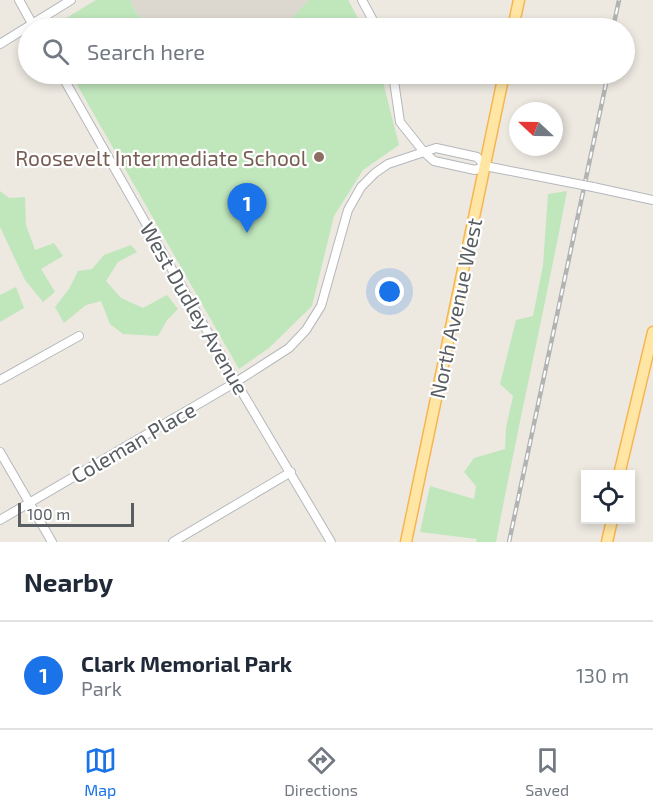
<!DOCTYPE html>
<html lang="en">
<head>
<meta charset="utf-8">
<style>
  :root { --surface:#fff; --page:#f2f2f3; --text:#1f2937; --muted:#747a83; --line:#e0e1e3; --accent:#1a73e8 }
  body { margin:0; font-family:"Exo 2",sans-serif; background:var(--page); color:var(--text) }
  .controls { position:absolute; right:18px; bottom:18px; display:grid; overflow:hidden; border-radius:0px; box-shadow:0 3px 9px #0003 }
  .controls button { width:54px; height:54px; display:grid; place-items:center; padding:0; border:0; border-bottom:2px solid var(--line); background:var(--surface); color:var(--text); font:30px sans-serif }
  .compass { position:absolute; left:509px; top:102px; width:54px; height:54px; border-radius:50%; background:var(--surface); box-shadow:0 3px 9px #0003; rotate:292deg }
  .scale { position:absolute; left:18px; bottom:15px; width:116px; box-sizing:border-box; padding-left:6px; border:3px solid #595e62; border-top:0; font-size:16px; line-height:21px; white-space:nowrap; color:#595e62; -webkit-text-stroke:4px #fff; paint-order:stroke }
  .you { position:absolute; left:390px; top:292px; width:21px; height:21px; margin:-15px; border:4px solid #fff; border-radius:50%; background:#1a73e8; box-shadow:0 0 0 9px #1a73e833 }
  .badge { display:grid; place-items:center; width:39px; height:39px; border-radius:50%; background:var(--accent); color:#fff; font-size:20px; font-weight:700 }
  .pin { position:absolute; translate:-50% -50px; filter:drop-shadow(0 2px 3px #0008) }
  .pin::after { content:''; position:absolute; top:32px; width:21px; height:18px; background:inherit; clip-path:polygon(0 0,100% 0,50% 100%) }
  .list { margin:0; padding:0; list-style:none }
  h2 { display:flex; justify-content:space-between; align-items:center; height:78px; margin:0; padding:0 24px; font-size:26px }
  h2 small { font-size:20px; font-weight:400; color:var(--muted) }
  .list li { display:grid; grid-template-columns:39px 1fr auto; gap:18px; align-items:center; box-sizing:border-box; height:108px; padding:0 24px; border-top:2px solid var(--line) }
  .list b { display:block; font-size:22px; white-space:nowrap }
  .list p { margin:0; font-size:20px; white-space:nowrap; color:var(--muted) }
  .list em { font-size:20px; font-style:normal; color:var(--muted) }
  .icon { flex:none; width:33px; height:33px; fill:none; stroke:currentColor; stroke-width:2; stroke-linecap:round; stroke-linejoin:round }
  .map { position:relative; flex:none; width:653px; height:542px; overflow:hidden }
  .search { position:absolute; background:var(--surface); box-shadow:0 3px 9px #0003; left:18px; right:18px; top:18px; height:66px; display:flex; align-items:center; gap:15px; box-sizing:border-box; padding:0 21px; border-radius:33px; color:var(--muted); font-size:22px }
  .sheet { height:186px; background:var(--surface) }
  nav { display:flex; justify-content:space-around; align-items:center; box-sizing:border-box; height:84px; border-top:2px solid var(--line); background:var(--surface); font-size:16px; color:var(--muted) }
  nav a { display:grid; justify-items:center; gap:3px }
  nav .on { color:var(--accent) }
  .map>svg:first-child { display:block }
  .education { fill:#ddd8cf }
  .green { fill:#c0e6bc }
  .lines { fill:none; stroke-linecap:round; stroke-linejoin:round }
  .minor-casing { stroke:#b4b8bc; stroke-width:10 }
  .major-casing { stroke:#f7b550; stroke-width:13 }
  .minor { stroke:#fff; stroke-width:8 }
  .major { stroke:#ffe6a4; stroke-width:10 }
  .rail-casing { stroke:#b2b3b3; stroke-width:4.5 }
  .rail { stroke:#fff; stroke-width:2; stroke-dasharray:7; stroke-linecap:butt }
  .minor-bridge-casing { stroke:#b4b8bc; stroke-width:10; stroke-linecap:butt }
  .minor-bridge { stroke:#fff; stroke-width:8 }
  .education-dot { fill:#8d6e63; stroke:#fff; stroke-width:2 }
  .labels { text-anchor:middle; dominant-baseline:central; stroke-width:4.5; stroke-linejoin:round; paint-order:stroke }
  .education-label { font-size:21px; fill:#785e54; stroke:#fff; text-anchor:end }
  .street-label { font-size:21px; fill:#595e62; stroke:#fff }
</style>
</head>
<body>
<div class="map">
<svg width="653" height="542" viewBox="0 0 653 542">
  <rect width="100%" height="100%" fill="#ede9e1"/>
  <!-- education -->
  <path class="education" d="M130 0H348L363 28H154L137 14Z"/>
  <!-- green -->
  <g class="green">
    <path d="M96 0H130L137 14 154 28H50Z"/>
    <path d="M309 0H348L363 28H282Z"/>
    <path d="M71 74H202L213 84 205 74H381L399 145 363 170 334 216 312 306 269 348 239 369Z"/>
    <path d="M0 191 9 198 25 197 26 225 35 250 54 243 63 256 41 269 55 292 43 302 25 280 0 227Z"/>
    <path d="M567 191C545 308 518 425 496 542H476L477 539 420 532 430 486 474 499 476 486 464 472 474 458 505 449 506 428 513 396 500 384 516 320 533 316 543 265 548 194Z"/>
    <path d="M131 245 137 252 118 262 106 281 121 298 143 308 167 295 178 309 167 320 158 336 123 334 110 324 101 301 86 305 64 323 55 307 69 289 78 271 92 269 104 255Z"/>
    <path d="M16 287 24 308 0 322V295Z"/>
  </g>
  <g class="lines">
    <defs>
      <g id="minor">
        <path d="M19 0 34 27"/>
        <path d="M362 0 377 28"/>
        <path d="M0 44 71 0"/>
        <path d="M61 74 236 382 331 542"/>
        <path d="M393 74 400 122 424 152 434 161 475 170 485 166 562 181"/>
        <path d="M593 187 653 200"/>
        <path d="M0 380 79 336"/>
        <path d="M0 452 52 542"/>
        <path d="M0 520 236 382 289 348 306 330 321 306 348 210 361 187 375 173 388 164 436 148 477 157 485 166"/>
        <path d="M173 542 291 472"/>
      </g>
      <g id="major">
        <path d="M513 28 519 0"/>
        <path d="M619 475 653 332"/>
        <path d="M406 542 504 74"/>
        <path d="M607 542 612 520"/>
      </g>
    </defs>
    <!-- minor casing -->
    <use href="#minor" class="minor-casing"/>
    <!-- major casing -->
    <use href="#major" class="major-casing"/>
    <!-- minor -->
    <use href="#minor" class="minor"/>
    <!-- major -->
    <use href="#major" class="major"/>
    <defs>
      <g id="rail">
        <path d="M613 28 619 0"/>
        <path d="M509 542 608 74"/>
      </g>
    </defs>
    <!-- rail casing -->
    <use href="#rail" class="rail-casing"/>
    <!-- rail -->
    <use href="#rail" class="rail"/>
    <defs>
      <path id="minor-bridge" d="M562 181 593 187"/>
    </defs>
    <!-- minor-bridge casing -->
    <use href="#minor-bridge" class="minor-bridge-casing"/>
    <!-- minor-bridge -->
    <use href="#minor-bridge" class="minor-bridge"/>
  </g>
  <!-- markers -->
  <circle class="education-dot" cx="319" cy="157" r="6"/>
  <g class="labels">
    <!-- education labels -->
    <g class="education-label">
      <text x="307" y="157">Roosevelt Intermediate School</text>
    </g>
    <!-- street labels -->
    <g class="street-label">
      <text transform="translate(195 308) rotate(60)">West Dudley Avenue</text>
      <text transform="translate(455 308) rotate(-78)">North Avenue West</text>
      <text transform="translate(133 442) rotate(-30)">Coleman Place</text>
    </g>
  </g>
</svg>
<div class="controls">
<button><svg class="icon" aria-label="locate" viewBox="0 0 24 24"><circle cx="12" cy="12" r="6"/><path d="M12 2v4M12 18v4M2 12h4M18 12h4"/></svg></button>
</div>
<svg class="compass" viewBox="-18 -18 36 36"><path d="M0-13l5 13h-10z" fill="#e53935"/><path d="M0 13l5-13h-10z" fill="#747a83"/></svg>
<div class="scale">100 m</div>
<div class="you"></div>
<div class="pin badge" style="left:247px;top:233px">1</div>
<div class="search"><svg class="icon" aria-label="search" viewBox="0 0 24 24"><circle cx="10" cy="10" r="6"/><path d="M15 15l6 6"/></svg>Search here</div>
</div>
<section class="sheet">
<h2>Nearby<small></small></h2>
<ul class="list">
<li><span class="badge">1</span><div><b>Clark Memorial Park</b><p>Park</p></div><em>130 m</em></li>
</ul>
</section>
<nav>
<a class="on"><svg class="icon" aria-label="map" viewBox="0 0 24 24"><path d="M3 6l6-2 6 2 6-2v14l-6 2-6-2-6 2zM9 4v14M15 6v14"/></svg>Map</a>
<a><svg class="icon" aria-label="directions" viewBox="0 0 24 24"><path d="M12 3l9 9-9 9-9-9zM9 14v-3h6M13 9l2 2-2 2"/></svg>Directions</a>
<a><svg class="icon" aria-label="saved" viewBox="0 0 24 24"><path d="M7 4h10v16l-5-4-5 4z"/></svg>Saved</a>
</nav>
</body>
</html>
